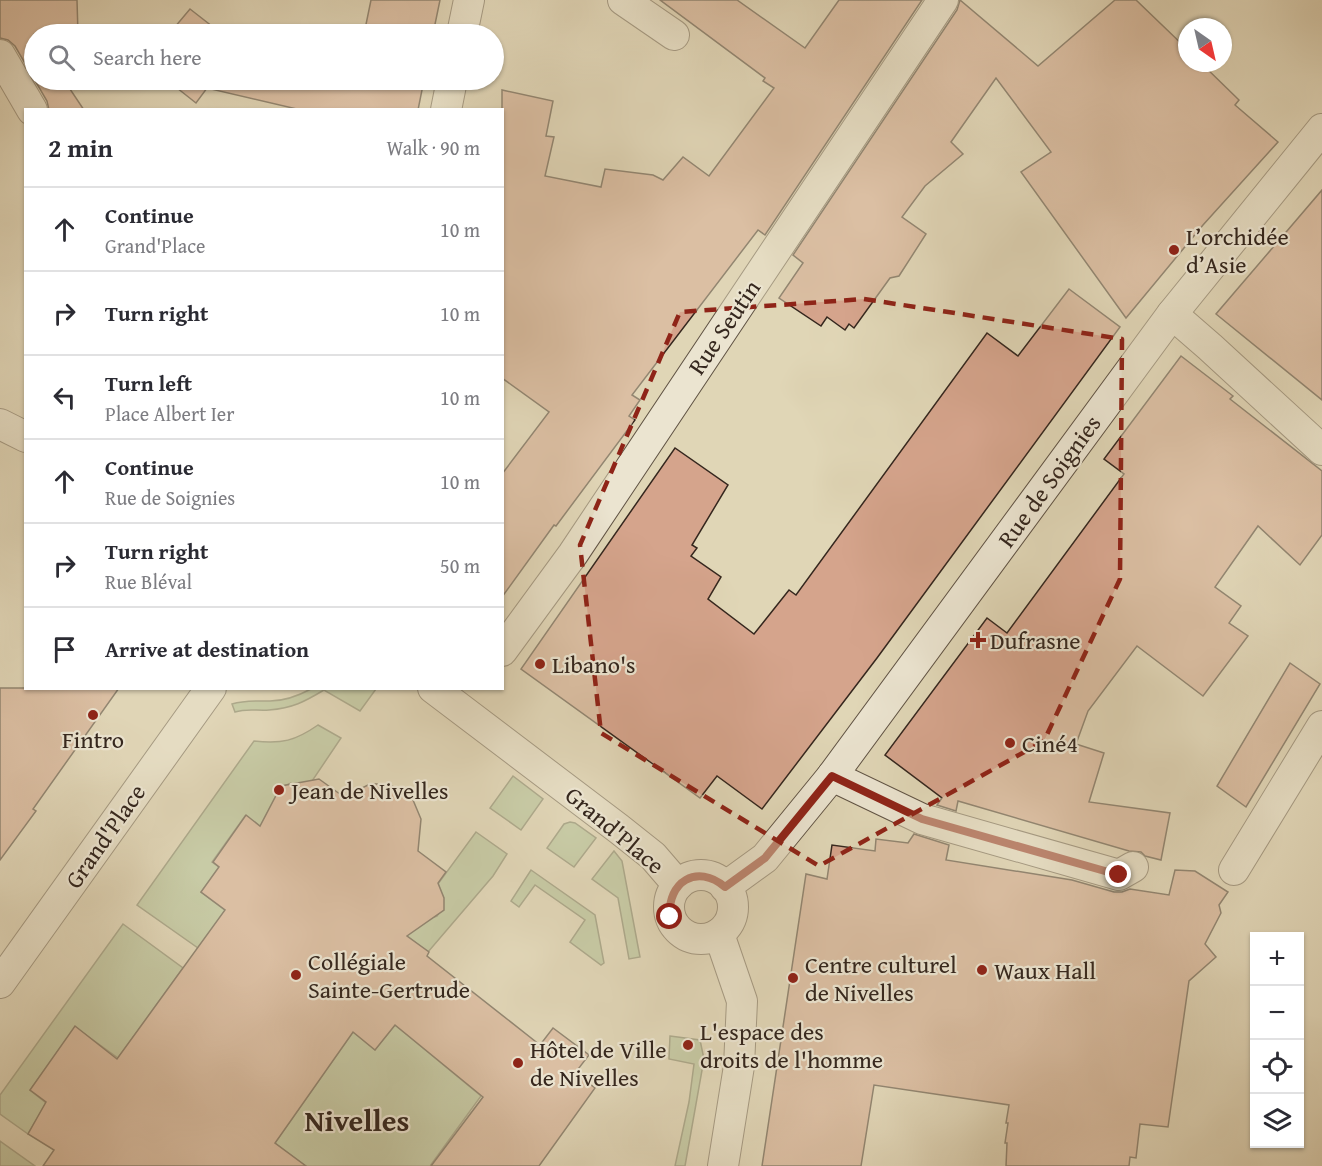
<!DOCTYPE html>
<html lang="en">
<head>
<meta charset="utf-8">
<style>
  :root { --surface:#fff; --page:#f2f2f3; --text:#2b2b33; --muted:#7c7c81; --line:#e1e1e2 }
  body { margin:0; font-family:"Gentium Book Plus",serif; background:var(--page); color:var(--text) }
  .controls { position:absolute; right:18px; bottom:18px; display:grid; overflow:hidden; border-radius:0px; box-shadow:0 2px 4px #0004 }
  .controls button { width:54px; height:54px; display:grid; place-items:center; padding:0; border:0; border-bottom:2px solid var(--line); background:var(--surface); color:var(--text); font:30px sans-serif }
  .compass { position:absolute; left:1178px; top:18px; width:54px; height:54px; border-radius:50%; background:var(--surface); box-shadow:0 2px 4px #0004; rotate:146deg }
  .stop { position:absolute; width:18px; height:18px; margin:-14px; border:4px solid #8f2418; border-radius:50%; background:#fff }
  .stop.end { background:#8f2418; border-color:#fff; box-shadow:0 2px 6px #0008 }
  .list { margin:0; padding:0; list-style:none }
  h2 { display:flex; justify-content:space-between; align-items:center; height:78px; margin:0; padding:0 24px; font-size:26px }
  h2 small { font-size:20px; font-weight:400; color:var(--muted) }
  .list li { display:grid; grid-template-columns:39px 1fr auto; gap:18px; align-items:center; box-sizing:border-box; height:84px; padding:0 24px; border-top:2px solid var(--line) }
  .list b { display:block; font-size:22px; white-space:nowrap }
  .list p { margin:0; font-size:20px; white-space:nowrap; color:var(--muted) }
  .list em { font-size:20px; font-style:normal; color:var(--muted) }
  .icon { flex:none; width:33px; height:33px; fill:none; stroke:currentColor; stroke-width:2; stroke-linecap:round; stroke-linejoin:round }
  .map { position:relative; flex:none; width:1322px; height:1166px; overflow:hidden }
  .search { position:absolute; background:var(--surface); box-shadow:0 2px 4px #0004; left:24px; top:24px; width:480px; height:66px; display:flex; align-items:center; gap:15px; box-sizing:border-box; padding:0 21px; border-radius:33px; color:var(--muted); font-size:22px }
  .panel { position:absolute; background:var(--surface); box-shadow:0 2px 4px #0004; left:24px; top:108px; width:480px; height:582px; border-radius:0px }
  .map>svg:first-child { display:block }
  .green { fill:#acbf93; stroke:#707358; stroke-width:1.5 }
  .building { fill:#d5a48c; stroke:#35271e; stroke-width:1.5 }
  .lines { fill:none; stroke-linecap:round; stroke-linejoin:round }
  .minor-casing { stroke:#605344; stroke-width:32 }
  .minor { stroke:#ebe4d0; stroke-width:30 }
  .route { stroke:#8f2418; stroke-width:8 }
  .marked { fill:none; stroke:#8f2418; stroke-width:4.5; stroke-dasharray:12 8; stroke-linejoin:round }
  .poi-dot { fill:#8f2418; stroke:#ebe4d0; stroke-width:2 }
  .labels { text-anchor:middle; dominant-baseline:central; stroke-width:4.5; stroke-linejoin:round; paint-order:stroke }
  .poi-label { font-size:24px; fill:#35271e; stroke:#ebe4d0; text-anchor:start }
  .street-label { font-size:24px; fill:#35271e; stroke:#ebe4d0 }
  .district-label { font-size:30px; font-weight:bold; fill:#35271e; stroke:#ebe4d0 }
</style>
</head>
<body>
<div class="map">
<svg width="1322" height="1166" viewBox="0 0 1322 1166">
  <rect width="100%" height="100%" fill="#e0d6b6"/>
  <filter id="stains"><feTurbulence type="fractalNoise" baseFrequency=".00333" numOctaves="4"/><feColorMatrix values="0 0 0 0 .2 0 0 0 0 .09 0 0 0 0 .02 0 0 0 .5 -.17"/></filter>
  <radialGradient id="worn" r=".72"><stop offset=".6" stop-color="#630" stop-opacity="0"/><stop offset="1" stop-color="#630" stop-opacity=".3"/></radialGradient>
  <!-- green -->
  <g class="green">
    <path d="M311 689H376L360 711 324 690C304 702 293 708 269 710 257 711 247 708 235 712L232 704C245 700 256 701 270 701 285 701 298 696 311 689Z"/>
    <path d="M318 725 341 738 304 793 300 787 291 783 281 787 276 794V839L245 816 212 862 219 867 201 892 226 911 198 948 137 905 254 741C282 744 295 741 318 725Z"/>
    <path d="M513 776 543 799 521 830 490 808Z"/>
    <path d="M570 822 575 823 596 838 574 867 547 848 564 824Z"/>
    <path d="M476 832 507 854 493 876 428 952 398 929 437 916 443 907 435 888Z"/>
    <path d="M614 851 622 861 640 957 629 959 618 898 592 879Z"/>
    <path d="M531 870 595 915 604 963 601 965 570 942 585 920 535 885 519 907 511 901Z"/>
    <path d="M123 924 183 968 118 1058 75 1027 30 1090 46 1103 28 1134 0 1114V1095Z"/>
    <path d="M395 1025 481 1096 430 1166H305L275 1143 353 1032 375 1050Z"/>
    <path d="M670 1036 700 1040 704 1059 685 1166H675L689 1102 694 1064 669 1059Z"/>
    <path d="M0 1141 35 1166H0Z"/>
  </g>
  <!-- building -->
  <g class="building">
    <path d="M0 0H77L78 34H34V80H64L84 110H49L47 101 15 46 8 40 0 38Z"/>
    <path d="M371 0H440L433 34H364Z"/>
    <path d="M660 0H737L805 48 839 0H922L765 235 758 230 632 395 640 400 629 416 635 420 556 526 554 525 502 597V474L549 412 502 378V90L553 101 546 136 554 137 545 176 601 187 605 169 653 175 663 180 683 157 709 176 774 88 763 81 765 78Z"/>
    <path d="M960 0 1038 66 1115 0H1136L1187 49V63H1201L1239 100 1235 105 1278 142 1203 225 1126 318 1021 172 1051 152 996 78 951 142 963 154 925 186 902 217 926 234 899 276 890 278 854 328 849 324 845 330 827 317 821 326 779 298 803 263 793 255 957 10Z"/>
    <path d="M190 9 222 34H169Z"/>
    <path d="M167 80H424L418 110H301L207 88 196 103Z"/>
    <path d="M1322 190V400L1216 314Z"/>
    <path d="M1069 289 1120 327 877 658 762 809 717 776 700 798 521 669 675 448 728 485 692 545 697 548 691 556 721 577 708 599 754 634 789 590 796 595 987 333 1018 356Z"/>
    <path d="M1181 356 1233 396 1230 399 1322 471V535L1300 565 1258 526 1215 587 1241 606 1229 623 1248 636 1203 696 1137 646 1088 711 1076 744 1104 753 1089 802 1170 813 1161 860 1145 856 1141 852 1129 851 958 801 956 811 937 805 942 798 885 755 987 618 1007 633 1124 474 1104 459Z"/>
    <path d="M1290 663 1320 684 1246 807 1217 786Z"/>
    <path d="M0 688H119L33 809 36 811 0 860Z"/>
    <path d="M319 779 344 797 370 784H386L397 788 413 800 421 819 418 851 446 872 438 883 444 898V910L407 936 429 952 427 956 540 1045 553 1028 589 1055 575 1073 595 1088 539 1166H431L483 1097 395 1025 375 1050 353 1032 275 1143 306 1166H43L54 1150 28 1134 46 1102 30 1090 75 1026 117 1059 225 910 201 892 219 867 213 862 246 815 260 826 281 786Z"/>
    <path d="M914 834 949 845 946 860 1072 880 1114 892H1122L1130 889 1169 895 1175 870 1195 871 1228 892 1219 905 1221 913 1205 944 1216 957 1189 981 1168 1127 1140 1124 1136 1158 1130 1157 1129 1166H1006L1007 1143H1005L1008 1123H1006L1009 1105 874 1085 861 1166H762L806 874 827 879 832 845 875 851 876 839 908 843Z"/>
  </g>
  <g class="lines">
    <defs>
      <g id="minor">
        <path d="M623 0 674 35"/>
        <path d="M462 34 469 0"/>
        <path d="M0 55 32 110"/>
        <path d="M446 110 452 80"/>
        <path d="M1172 314 1210 347 1322 450"/>
        <path d="M0 424 26 437"/>
        <path d="M502 651 573 554 943 0"/>
        <path d="M433 688 619 829 653 856 678 885"/>
        <path d="M832 776 922 819 1119 875 1133 867"/>
        <path d="M1234 870 1322 726"/>
        <circle cx="701" cy="907" r="32"/>
        <path d="M725 887 765 858 832 776 1172 314 1322 129"/>
        <path d="M719 934 742 1001 739 1066 723 1166"/>
        <path d="M0 983 211 688"/>
      </g>
    </defs>
    <!-- minor casing -->
    <use href="#minor" class="minor-casing"/>
    <!-- minor -->
    <use href="#minor" class="minor"/>
  </g>
  <g class="lines">
    <!-- route -->
    <path class="route" d="M670 917C667 882 697 863 725 887L765 858 832 776 922 819 1119 875"/>
  </g>
  <!-- marked area -->
  <path d="M0 0H1322V1166H0ZM864 299 1122 339 1120 579 1044 741 819 866 601 733 580 545 680 312Z" fill="#e0d6b6" fill-opacity=".55" fill-rule="evenodd"/>
  <path class="marked" d="M864 299 1122 339 1120 579 1044 741 819 866 601 733 580 545 680 312Z"/>
  <!-- markers -->
  <g class="poi-dot">
    <circle cx="1174" cy="250" r="6"/>
    <path d="M975 631h6v6h6v6h-6v6h-6v-6h-6v-6h6z"/>
    <circle cx="540" cy="664" r="6"/>
    <circle cx="93" cy="715" r="6"/>
    <circle cx="1010" cy="743" r="6"/>
    <circle cx="279" cy="790" r="6"/>
    <circle cx="982" cy="970" r="6"/>
    <circle cx="296" cy="975" r="6"/>
    <circle cx="793" cy="978" r="6"/>
    <circle cx="688" cy="1045" r="6"/>
    <circle cx="518" cy="1063" r="6"/>
  </g>
  <g class="labels">
    <!-- poi labels -->
    <g class="poi-label">
      <text x="1186" y="236">L’orchidée<tspan x="1186" dy="28">d’Asie</tspan></text>
      <text x="990" y="640">Dufrasne</text>
      <text x="552" y="664">Libano's</text>
      <text x="93" y="739" text-anchor="middle">Fintro</text>
      <text x="1022" y="743">Ciné4</text>
      <text x="291" y="790">Jean de Nivelles</text>
      <text x="308" y="961">Collégiale<tspan x="308" dy="28">Sainte-Gertrude</tspan></text>
      <text x="805" y="964">Centre culturel<tspan x="805" dy="28">de Nivelles</tspan></text>
      <text x="994" y="970">Waux Hall</text>
      <text x="700" y="1031">L'espace des<tspan x="700" dy="28">droits de l'homme</tspan></text>
      <text x="530" y="1049">Hôtel de Ville<tspan x="530" dy="28">de Nivelles</tspan></text>
    </g>
    <!-- street labels -->
    <g class="street-label">
      <text transform="translate(724 327) rotate(-56)">Rue Seutin</text>
      <text transform="translate(1049 481) rotate(-54)">Rue de Soignies</text>
      <text transform="translate(615 830) rotate(40)">Grand'Place</text>
      <text transform="translate(105 836) rotate(-55)">Grand'Place</text>
    </g>
    <!-- district labels -->
    <g class="district-label">
      <text x="357" y="1120">Nivelles</text>
    </g>
  </g>
  <rect width="100%" height="100%" filter="url(#stains)"/>
  <rect width="100%" height="100%" fill="url(#worn)"/>
</svg>
<div class="controls">
<button>+</button>
<button>−</button>
<button><svg class="icon" aria-label="locate" viewBox="0 0 24 24"><circle cx="12" cy="12" r="6"/><path d="M12 2v4M12 18v4M2 12h4M18 12h4"/></svg></button>
<button><svg class="icon" aria-label="layers" viewBox="0 0 24 24"><path d="M12 4l9 5-9 5-9-5zM3 14l9 5 9-5"/></svg></button>
</div>
<svg class="compass" viewBox="-18 -18 36 36"><path d="M0-13l5 13h-10z" fill="#e53935"/><path d="M0 13l5-13h-10z" fill="#7c7c81"/></svg>
<div class="stop" style="left:670px;top:917px"></div>
<div class="stop end" style="left:1119px;top:875px"></div>
<div class="search"><svg class="icon" aria-label="search" viewBox="0 0 24 24"><circle cx="10" cy="10" r="6"/><path d="M15 15l6 6"/></svg>Search here</div>
<section class="panel">
<h2>2 min<small>Walk · 90 m</small></h2>
<ul class="list">
<li><svg class="icon" aria-label="ahead" viewBox="0 0 24 24"><path d="M12 20V5M6 11l6-6 6 6"/></svg><div><b>Continue</b><p>Grand'Place</p></div><em>10 m</em></li>
<li><svg class="icon" aria-label="right" viewBox="0 0 24 24"><path d="M7 20v-9h11M14 6l5 5-5 5"/></svg><div><b>Turn right</b></div><em>10 m</em></li>
<li><svg class="icon" aria-label="left" viewBox="0 0 24 24"><path d="M17 20v-9H6M10 6l-5 5 5 5"/></svg><div><b>Turn left</b><p>Place Albert Ier</p></div><em>10 m</em></li>
<li><svg class="icon" aria-label="ahead" viewBox="0 0 24 24"><path d="M12 20V5M6 11l6-6 6 6"/></svg><div><b>Continue</b><p>Rue de Soignies</p></div><em>10 m</em></li>
<li><svg class="icon" aria-label="right" viewBox="0 0 24 24"><path d="M7 20v-9h11M14 6l5 5-5 5"/></svg><div><b>Turn right</b><p>Rue Bléval</p></div><em>50 m</em></li>
<li><svg class="icon" aria-label="arrive" viewBox="0 0 24 24"><path d="M6 21V4h12l-3 4 3 4H6"/></svg><div><b>Arrive at destination</b></div></li>
</ul>
</section>
</div>
</body>
</html>
